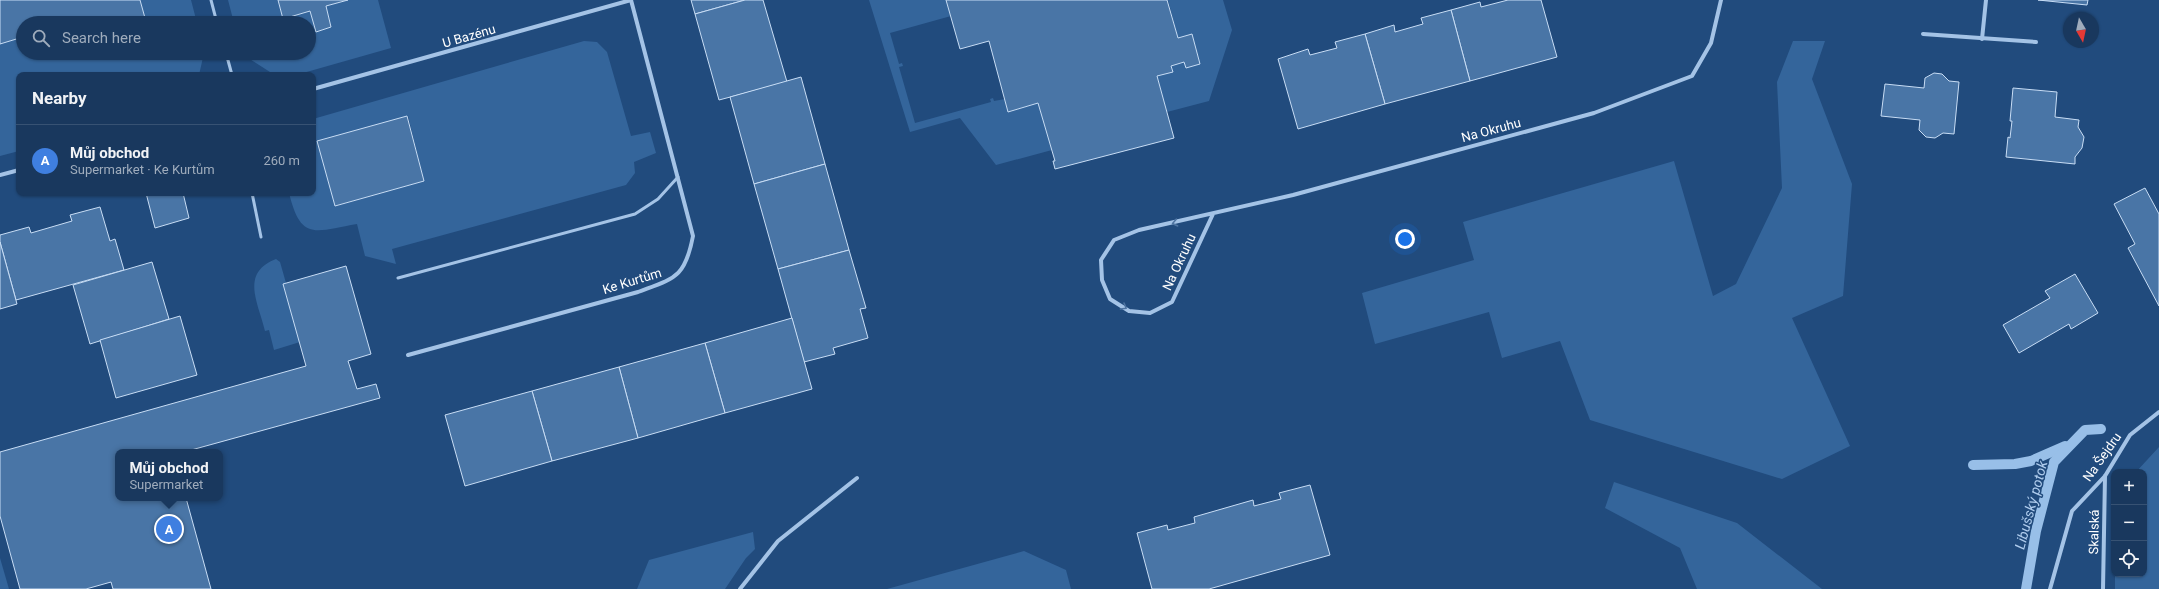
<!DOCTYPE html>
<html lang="en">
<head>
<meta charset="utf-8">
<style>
  :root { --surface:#19385e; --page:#264367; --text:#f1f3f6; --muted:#9facbc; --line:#375273; --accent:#bca0f2 }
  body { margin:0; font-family:Roboto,sans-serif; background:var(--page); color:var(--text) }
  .controls { position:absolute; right:12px; bottom:12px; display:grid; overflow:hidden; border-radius:8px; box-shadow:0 1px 3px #0004 }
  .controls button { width:36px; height:36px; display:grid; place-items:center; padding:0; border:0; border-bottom:1px solid var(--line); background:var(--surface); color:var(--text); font:20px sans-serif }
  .compass { position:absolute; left:2063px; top:12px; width:36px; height:36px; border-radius:50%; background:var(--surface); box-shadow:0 1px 3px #0004; rotate:171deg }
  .you { position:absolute; left:1405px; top:239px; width:14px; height:14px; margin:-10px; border:3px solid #fff; border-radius:50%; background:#1a73e8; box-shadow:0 0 0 6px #1a73e833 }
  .badge { display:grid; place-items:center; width:26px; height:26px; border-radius:50%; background:var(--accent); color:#fff; font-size:13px; font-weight:700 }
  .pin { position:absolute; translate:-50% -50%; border:2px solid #fff; box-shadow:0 1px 4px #0006 }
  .popup { position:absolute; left:115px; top:449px; width:108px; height:52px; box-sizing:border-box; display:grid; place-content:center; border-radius:8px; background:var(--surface); filter:drop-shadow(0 1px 3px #0005); font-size:13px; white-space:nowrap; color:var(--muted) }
  .popup b { font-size:15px; color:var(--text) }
  .popup::after { content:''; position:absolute; left:50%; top:100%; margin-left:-8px; border:8px solid transparent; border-top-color:var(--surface) }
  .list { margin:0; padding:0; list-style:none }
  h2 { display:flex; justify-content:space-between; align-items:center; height:52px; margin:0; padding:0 16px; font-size:17px }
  h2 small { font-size:13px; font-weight:400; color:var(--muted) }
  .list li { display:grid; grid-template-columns:26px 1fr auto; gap:12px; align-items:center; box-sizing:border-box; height:72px; padding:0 16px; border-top:1px solid var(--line) }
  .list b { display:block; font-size:15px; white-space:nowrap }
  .list p { margin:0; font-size:13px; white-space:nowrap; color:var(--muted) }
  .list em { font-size:13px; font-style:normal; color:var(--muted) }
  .icon { flex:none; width:22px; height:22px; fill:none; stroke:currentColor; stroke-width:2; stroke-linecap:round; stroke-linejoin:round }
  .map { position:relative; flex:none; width:2159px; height:589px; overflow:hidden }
  .search { position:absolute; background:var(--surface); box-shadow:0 1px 3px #0004; left:16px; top:16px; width:300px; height:44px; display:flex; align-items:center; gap:10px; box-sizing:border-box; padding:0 14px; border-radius:22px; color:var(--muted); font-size:15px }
  .panel { position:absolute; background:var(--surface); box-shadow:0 1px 3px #0004; left:16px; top:72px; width:300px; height:124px; border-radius:8px }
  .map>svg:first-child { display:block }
  .green { fill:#34659b; fill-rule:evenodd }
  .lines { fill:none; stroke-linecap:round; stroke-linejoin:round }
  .stream { stroke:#98bfe8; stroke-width:10 }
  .building { fill:#4975a6; stroke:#c8ddf5 }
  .lane { stroke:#a4c3e6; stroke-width:3 }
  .street { stroke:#a4c3e6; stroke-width:4 }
  .oneway { stroke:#4f75a2 }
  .labels { text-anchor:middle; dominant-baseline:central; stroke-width:3; stroke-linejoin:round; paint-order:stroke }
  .street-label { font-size:13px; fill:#fff; stroke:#214b7d }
  .water-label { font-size:14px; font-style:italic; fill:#b0cdee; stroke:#214b7d }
</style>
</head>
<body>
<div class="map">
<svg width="2159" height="589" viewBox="0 0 2159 589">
  <rect width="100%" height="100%" fill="#214b7d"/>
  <!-- green -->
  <g class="green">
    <path d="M140 0H191L197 23H129L145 18Z"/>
    <path d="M228 0H278L283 19 310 11 316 32 331 27 326 6 348 0H378L391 48 296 75 270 72 248 58 246 53H309V23H234Z"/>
    <path d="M869 0H946L951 16 890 33 899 64 902 63 903 66 899 67 915 123 991 102 990 99 993 98 994 101 1005 99 1009 112 1038 103 1052 150 996 165 960 118 910 132Z"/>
    <path d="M1168 0H1223L1232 30 1209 101 1167 112 1157 76 1172 72 1171 66 1184 62 1186 68 1200 64 1192 34 1178 38Z"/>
    <path d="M23 37V53H204L199 75H19V151L0 156V44Z"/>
    <path d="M584 41 597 42 607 52 631 136 650 132 656 153 634 162 635 173 626 185 392 249 396 264 365 256 357 224C315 231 301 242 289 193H313V119ZM408 116 424 181 336 206 317 141Z"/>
    <path d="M1793 41H1825L1812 79 1852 184 1843 296 1792 318 1850 446 1782 479 1590 420 1560 341 1502 358 1489 312 1375 344 1362 293 1474 260 1463 222 1674 161 1713 296 1736 284 1782 188 1777 82Z"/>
    <path d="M276 259 280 262 286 283 283 284 300 342 274 350 269 330 265 331C258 302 240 273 276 259Z"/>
    <path d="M2159 447V589H2115V574H2144V472H2136Z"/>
    <path d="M1614 482 1737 523 1822 589H1697L1680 548 1605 508Z"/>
    <path d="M2114 496V562L2111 499Z"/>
    <path d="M753 532 755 549 746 558 725 589H637L649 560Z"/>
    <path d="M1024 551 1066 570 1071 589H887Z"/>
    <path d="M0 558 9 589H0Z"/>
  </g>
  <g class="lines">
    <!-- stream -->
    <g class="stream">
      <path d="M1973 465 2015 464 2031 461 2065 446"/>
      <path d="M2026 589 2036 531 2054 462 2085 430 2101 429"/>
    </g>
  </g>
  <!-- building -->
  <g class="building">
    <path d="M0 0H140L145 18 129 23H23V37L0 44Z"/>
    <path d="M278 0H348L326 6 331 27 316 32 310 11 283 19Z"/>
    <path d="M691 0H745L695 14Z"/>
    <path d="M745 0H763L787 82 719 100 695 14Z"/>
    <path d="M946 0H1167L1178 38 1192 34 1200 64 1186 68 1184 62 1171 66 1173 72 1157 76 1174 138 1055 169 1053 161H1055L1038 103 1008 112 989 41 960 49Z"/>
    <path d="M1508 0H1541L1557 57 1470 81 1451 10 1480 2 1481 7Z"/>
    <path d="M2038 0H2088L2087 5Z"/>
    <path d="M1451 10 1470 81 1385 104 1365 34 1394 25 1395 32 1423 24 1421 18Z"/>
    <path d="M1365 34 1385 104 1298 129 1278 59 1308 49 1310 55 1337 48 1335 42Z"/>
    <path d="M1934 73 1942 74 1949 81 1959 82 1954 134 1943 133 1935 138 1926 137 1919 130 1920 120 1881 116 1885 84 1924 88 1925 78Z"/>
    <path d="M801 77 825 164 754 184 730 97Z"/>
    <path d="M2013 88 2057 92 2055 117 2079 120 2078 127 2084 137 2082 148 2075 157V164L2006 157 2008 137 2010 138 2012 121H2010Z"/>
    <path d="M407 116 424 181 335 206 317 141Z"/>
    <path d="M825 164 849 250 778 269 754 184Z"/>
    <path d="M2145 188 2159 214V306L2128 248 2135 244 2114 204Z"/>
    <path d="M146 193H183L189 218 155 228Z"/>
    <path d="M100 207 110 241 115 239 124 270 16 300 0 242V235L29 227 31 233 72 221 70 215Z"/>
    <path d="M0 242 17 304 0 309Z"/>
    <path d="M849 250 866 308 860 309 868 338 833 348 835 354 804 362 778 269Z"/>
    <path d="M152 262 169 319 90 344 73 285Z"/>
    <path d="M346 266 371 354 348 361 357 389 376 384 380 398 184 452H118V498H186L211 589H113L111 582 86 589H20L0 516V452L306 366 283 284Z"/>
    <path d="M2075 274 2098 313 2071 329 2069 324 2019 353 2003 325 2050 298 2045 291Z"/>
    <path d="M180 316 197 375 116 398 100 340Z"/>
    <path d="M792 318 812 389 725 413 705 343Z"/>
    <path d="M705 343 725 413 638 438 619 367Z"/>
    <path d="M619 367 638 438 552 461 532 391Z"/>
    <path d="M532 391 552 461 465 486 445 415Z"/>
    <path d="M1310 485 1330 555 1209 589H1152L1137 533 1167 525 1168 530 1195 523 1194 517 1253 500 1254 506 1281 499 1279 493Z"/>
  </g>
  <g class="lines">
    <!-- lane -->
    <g class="lane">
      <path d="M211 0 217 23"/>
      <path d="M226 53 232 75"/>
      <path d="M252 193 261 237"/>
      <path d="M398 278 635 214 658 199 678 177"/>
    </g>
    <!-- street -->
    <g class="street">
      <path d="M1923 34 2036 42"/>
      <path d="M1982 39 1986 0"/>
      <path d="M313 89 631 0"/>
      <path d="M0 175 19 170"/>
      <path d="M1213 214 1172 302 1150 313 1129 311 1110 299 1102 280 1101 260 1114 240 1139 230 1293 195 1594 113 1692 76 1711 43 1721 0"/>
      <path d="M408 355 638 292C675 278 685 278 693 236L631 0"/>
      <path d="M740 589 778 541 857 478"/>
      <path d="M2050 589 2072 511 2105 476 2130 435 2159 412"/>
      <path d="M2103 589 2105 476"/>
    </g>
  </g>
  <!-- one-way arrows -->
  <defs><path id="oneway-chevron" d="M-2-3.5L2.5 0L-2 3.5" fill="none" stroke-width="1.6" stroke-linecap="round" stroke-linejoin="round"/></defs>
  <g class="oneway">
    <use href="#oneway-chevron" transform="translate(1175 223) rotate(168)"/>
    <use href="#oneway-chevron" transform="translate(1124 307) rotate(30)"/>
  </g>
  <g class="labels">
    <!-- street labels -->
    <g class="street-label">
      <text transform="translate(469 36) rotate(-16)">U Bazénu</text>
      <text transform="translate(1491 130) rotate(-15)">Na Okruhu</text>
      <text transform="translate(1179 262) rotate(-65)">Na Okruhu</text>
      <text transform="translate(632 281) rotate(-17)">Ke Kurtům</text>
      <text transform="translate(2102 457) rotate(-55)">Na Šejdru</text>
      <text transform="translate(2094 532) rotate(-89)">Skalská</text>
    </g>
    <!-- water labels -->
    <g class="water-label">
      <text transform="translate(2031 505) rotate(-75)">Libušský potok</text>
    </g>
  </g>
</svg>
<div class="controls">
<button>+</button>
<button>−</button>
<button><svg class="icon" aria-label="locate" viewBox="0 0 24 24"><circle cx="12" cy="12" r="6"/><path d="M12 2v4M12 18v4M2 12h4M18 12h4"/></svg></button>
</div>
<svg class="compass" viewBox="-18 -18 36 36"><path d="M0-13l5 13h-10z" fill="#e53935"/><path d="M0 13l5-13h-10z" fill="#9facbc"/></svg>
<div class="you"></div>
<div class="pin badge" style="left:169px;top:529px;background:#3f7fe0">A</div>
<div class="popup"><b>Můj obchod</b>Supermarket</div>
<div class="search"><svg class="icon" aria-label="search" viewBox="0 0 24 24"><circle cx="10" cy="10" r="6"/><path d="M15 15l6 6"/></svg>Search here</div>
<section class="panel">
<h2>Nearby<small></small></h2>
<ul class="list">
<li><span class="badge" style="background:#3f7fe0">A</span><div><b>Můj obchod</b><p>Supermarket · Ke Kurtům</p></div><em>260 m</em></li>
</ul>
</section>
</div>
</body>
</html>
